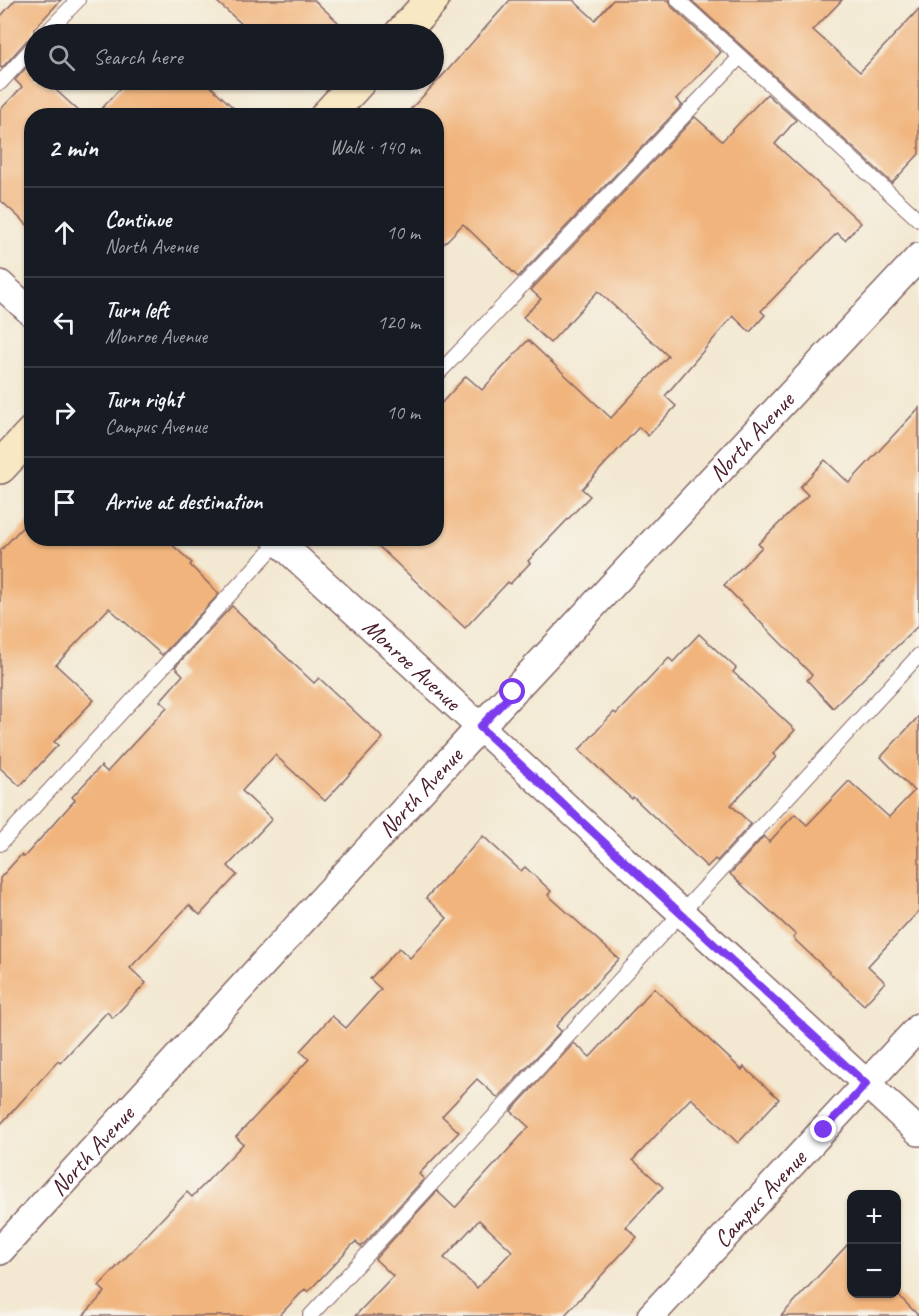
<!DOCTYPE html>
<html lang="en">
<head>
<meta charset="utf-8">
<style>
  :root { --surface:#171b24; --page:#20242c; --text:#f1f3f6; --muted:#9ea1a6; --line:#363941 }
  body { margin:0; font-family:Caveat,sans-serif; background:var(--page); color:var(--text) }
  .controls { position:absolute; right:18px; bottom:18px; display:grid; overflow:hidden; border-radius:12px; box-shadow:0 2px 4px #0004 }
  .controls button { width:54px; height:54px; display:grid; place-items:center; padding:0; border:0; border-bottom:2px solid var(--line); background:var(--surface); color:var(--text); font:30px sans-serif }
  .stop { position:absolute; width:18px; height:18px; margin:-14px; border:4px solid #7c3aed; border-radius:50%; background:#fff }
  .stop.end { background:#7c3aed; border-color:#fff; box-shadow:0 2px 6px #0008 }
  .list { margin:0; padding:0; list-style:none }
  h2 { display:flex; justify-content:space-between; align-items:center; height:78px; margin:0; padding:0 24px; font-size:26px }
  h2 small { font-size:20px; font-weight:400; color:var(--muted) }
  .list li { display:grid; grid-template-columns:39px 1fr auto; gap:18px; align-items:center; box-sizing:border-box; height:90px; padding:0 24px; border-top:2px solid var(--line) }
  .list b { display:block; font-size:22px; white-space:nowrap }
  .list p { margin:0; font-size:20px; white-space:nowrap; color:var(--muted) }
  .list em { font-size:20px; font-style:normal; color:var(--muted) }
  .icon { flex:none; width:33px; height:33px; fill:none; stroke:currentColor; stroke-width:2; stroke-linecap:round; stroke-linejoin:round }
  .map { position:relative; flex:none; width:919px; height:1316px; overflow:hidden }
  .search { position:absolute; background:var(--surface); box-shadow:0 2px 4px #0004; left:24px; top:24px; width:420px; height:66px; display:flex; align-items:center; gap:15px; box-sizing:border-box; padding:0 21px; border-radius:33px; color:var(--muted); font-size:22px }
  .panel { position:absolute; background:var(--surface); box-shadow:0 2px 4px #0004; left:24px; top:108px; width:420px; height:438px; border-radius:24px }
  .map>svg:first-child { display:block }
  .building { fill:#f1b47c; fill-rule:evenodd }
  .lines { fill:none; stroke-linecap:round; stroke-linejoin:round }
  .lane-casing { stroke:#856565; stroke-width:16 }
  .street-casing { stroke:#856565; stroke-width:30 }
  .secondary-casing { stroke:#856565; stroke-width:36 }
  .lane { stroke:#fff; stroke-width:14 }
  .street { stroke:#fff; stroke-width:27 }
  .secondary { stroke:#f8e8c3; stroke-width:33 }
  .route { stroke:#7c3aed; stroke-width:8 }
  .labels { text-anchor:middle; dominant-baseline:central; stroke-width:5; stroke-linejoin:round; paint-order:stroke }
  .street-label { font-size:24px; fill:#4a1f2b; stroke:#f7f3e8 }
</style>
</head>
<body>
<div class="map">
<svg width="919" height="1316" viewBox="0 0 919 1316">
  <rect width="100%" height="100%" fill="#f7f3e8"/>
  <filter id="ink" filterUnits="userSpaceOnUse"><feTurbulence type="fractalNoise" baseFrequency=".0167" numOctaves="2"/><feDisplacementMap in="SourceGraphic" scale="12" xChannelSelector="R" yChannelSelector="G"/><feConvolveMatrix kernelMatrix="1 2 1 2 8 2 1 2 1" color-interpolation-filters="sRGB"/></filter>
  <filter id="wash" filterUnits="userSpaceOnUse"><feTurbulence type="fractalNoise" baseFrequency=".008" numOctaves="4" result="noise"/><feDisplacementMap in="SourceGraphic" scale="24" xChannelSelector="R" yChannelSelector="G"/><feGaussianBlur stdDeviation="1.35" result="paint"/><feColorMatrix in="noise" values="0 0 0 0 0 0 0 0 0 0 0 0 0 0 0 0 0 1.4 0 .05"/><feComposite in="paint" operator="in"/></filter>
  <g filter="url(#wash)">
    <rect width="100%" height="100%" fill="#f3e8d1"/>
    <g id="blocks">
      <!-- building -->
      <g class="building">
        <path d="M15 0H61L34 29V37L27 40 2 68 0 67V17Z"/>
        <path d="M215 0H314L351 34H253Z"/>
        <path d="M510 0H573L595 20 613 0H669L672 7 721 52 676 99 682 105 518 277 463 224 436 252V116H404L446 72Z"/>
        <path d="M691 0H842L813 30 860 72 919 9V154L892 183Z"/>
        <path d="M34 59V80H45L84 116H32V229L0 200V110L22 87 15 80Z"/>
        <path d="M128 80H204L242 116H95Z"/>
        <path d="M767 94 796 120 775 144 861 223 845 240 837 233 761 311 765 315 750 332 733 316 665 396 676 406 648 436 639 427 582 489 590 496 528 561 530 563 510 584 508 582 465 628 370 538H436V409L466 376 482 390 528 340 611 418 668 356 598 291 550 343 523 317 541 299 531 290 695 117 722 141Z"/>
        <path d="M919 408V625L833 708 807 680 812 675 724 585 762 547 758 544 808 495 800 487 825 460 849 483Z"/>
        <path d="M32 517V538H165L192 563 190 565 219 594 162 655 109 608 56 665 94 700 54 742 58 745 20 786 0 768V551Z"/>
        <path d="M232 606 314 683 319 678 383 738 325 801 275 755 242 791 272 819 228 866 237 875 200 915 189 905 130 968 146 983 113 1018 107 1012 60 1063 58 1061 0 1125V878L21 855 24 857 75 800 72 797 101 766 107 772 167 707 160 701 183 675 175 667Z"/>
        <path d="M699 634 736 668 733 672 795 730 773 754 776 757 731 805 751 824 717 861 715 859 707 867 633 797 632 799 579 750 614 712 616 714 669 658 673 662Z"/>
        <path d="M919 716V911L868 966 885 982 864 1005 793 938 796 935 730 874 764 836 769 842 795 814 807 825 849 781 889 817 914 791 881 757Z"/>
        <path d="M483 836 521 871 525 867 551 891 548 895 619 959 556 1026 561 1031 498 1098 477 1079 442 1116 459 1132 419 1174 424 1179 361 1247 356 1242 354 1243 308 1292 305 1289 279 1316H83L105 1292 99 1286 187 1192 192 1197 243 1144 236 1137 309 1059 300 1051 332 1016 346 1028 381 989 370 979 399 948 410 958 447 918 426 898Z"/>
        <path d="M654 988 742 1070 744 1067 779 1099 738 1143 691 1098 633 1160 663 1187 626 1227 637 1237 564 1316H355L393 1276 375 1259 437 1191 455 1208 529 1127 511 1111 574 1043 590 1057ZM479 1220 512 1251 477 1288 444 1258Z"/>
        <path d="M852 1240V1293H896L919 1316H781Z"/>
      </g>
    </g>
  </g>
  <g filter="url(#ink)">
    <use href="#blocks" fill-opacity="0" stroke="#856565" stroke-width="1.5"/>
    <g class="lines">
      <defs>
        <g id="lane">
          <path d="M678 0 919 220"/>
          <path d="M45 34 78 0"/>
          <path d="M0 83 34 46"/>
          <path d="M436 376 740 57"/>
          <path d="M0 844 282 538"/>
          <path d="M310 1316 919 655"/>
        </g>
        <g id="street">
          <path d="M0 284 32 313"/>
          <path id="s1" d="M275 538 919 1132"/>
          <path id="s2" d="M0 1251 480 727 919 257"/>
          <path id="s3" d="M651 1316 919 1027"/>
        </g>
        <g id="secondary">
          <path d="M401 34 432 0"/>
          <path d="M327 116 360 80"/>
          <path d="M0 467 32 433"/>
        </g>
      </defs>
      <!-- lane casing -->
      <use href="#lane" class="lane-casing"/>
      <!-- street casing -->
      <use href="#street" class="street-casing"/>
      <!-- secondary casing -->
      <use href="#secondary" class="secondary-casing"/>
      <!-- lane -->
      <use href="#lane" class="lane"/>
      <!-- street -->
      <use href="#street" class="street"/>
      <!-- secondary -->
      <use href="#secondary" class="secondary"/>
    </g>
  </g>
  <g class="lines" filter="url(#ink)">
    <!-- route -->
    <path class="route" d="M513 692 480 727 680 913 866 1084 824 1130"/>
  </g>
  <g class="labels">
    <!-- street labels -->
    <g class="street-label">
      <text stroke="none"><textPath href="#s2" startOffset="1108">North Avenue</textPath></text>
      <text stroke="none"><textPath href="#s1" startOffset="186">Monroe Avenue</textPath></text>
      <text stroke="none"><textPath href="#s2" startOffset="622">North Avenue</textPath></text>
      <text stroke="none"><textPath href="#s2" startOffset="136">North Avenue</textPath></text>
      <text stroke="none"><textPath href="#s3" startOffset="160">Campus Avenue</textPath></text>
    </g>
  </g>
</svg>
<div class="controls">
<button>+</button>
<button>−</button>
</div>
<div class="stop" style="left:513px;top:692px"></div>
<div class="stop end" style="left:824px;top:1130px"></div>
<div class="search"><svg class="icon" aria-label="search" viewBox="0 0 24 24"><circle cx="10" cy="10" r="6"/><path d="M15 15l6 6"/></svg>Search here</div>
<section class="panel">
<h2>2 min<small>Walk · 140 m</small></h2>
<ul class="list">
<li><svg class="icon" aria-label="ahead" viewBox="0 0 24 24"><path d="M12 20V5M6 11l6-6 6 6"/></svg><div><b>Continue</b><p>North Avenue</p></div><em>10 m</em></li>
<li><svg class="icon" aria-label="left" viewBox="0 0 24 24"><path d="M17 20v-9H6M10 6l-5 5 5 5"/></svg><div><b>Turn left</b><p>Monroe Avenue</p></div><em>120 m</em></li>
<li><svg class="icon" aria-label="right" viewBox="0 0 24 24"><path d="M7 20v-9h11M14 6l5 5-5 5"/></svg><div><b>Turn right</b><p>Campus Avenue</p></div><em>10 m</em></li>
<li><svg class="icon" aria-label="arrive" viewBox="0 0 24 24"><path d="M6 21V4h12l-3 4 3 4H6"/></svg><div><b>Arrive at destination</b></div></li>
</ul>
</section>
</div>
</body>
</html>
